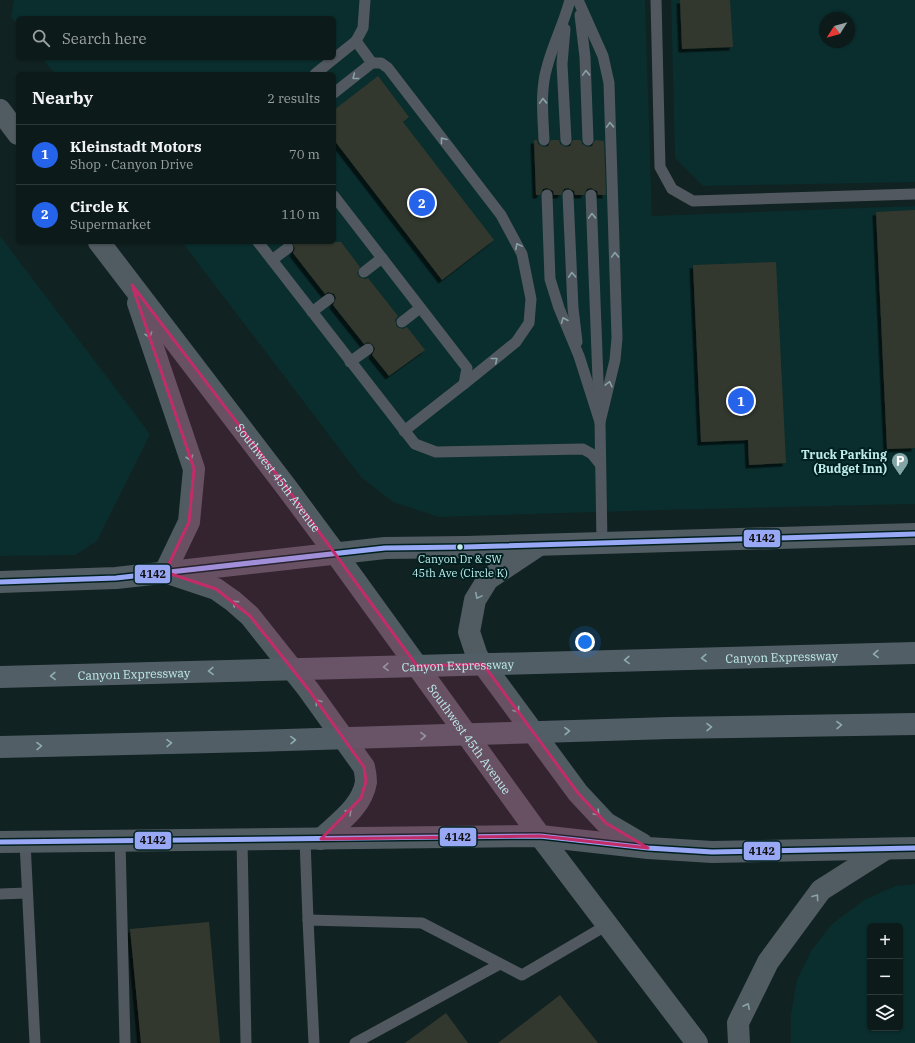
<!DOCTYPE html>
<html lang="en">
<head>
<meta charset="utf-8">
<style>
  :root { --surface:#0d1a1a; --page:#1b2727; --text:#f1f3f6; --muted:#9aa1a2; --line:#2d3839; --accent:#2563eb }
  body { margin:0; font-family:"IBM Plex Serif",serif; background:var(--page); color:var(--text) }
  .controls { position:absolute; right:12px; bottom:12px; display:grid; overflow:hidden; border-radius:6px; box-shadow:0 1px 3px #0004 }
  .controls button { width:36px; height:36px; display:grid; place-items:center; padding:0; border:0; border-bottom:1px solid var(--line); background:var(--surface); color:var(--text); font:20px sans-serif }
  .compass { position:absolute; left:819px; top:12px; width:36px; height:36px; border-radius:50%; background:var(--surface); box-shadow:0 1px 3px #0004; rotate:233deg }
  .you { position:absolute; left:585px; top:642px; width:14px; height:14px; margin:-10px; border:3px solid #fff; border-radius:50%; background:#1a73e8; box-shadow:0 0 0 6px #1a73e833 }
  .badge { display:grid; place-items:center; width:26px; height:26px; border-radius:50%; background:var(--accent); color:#fff; font-size:13px; font-weight:700 }
  .pin { position:absolute; translate:-50% -50%; border:2px solid #fff; box-shadow:0 1px 4px #0006 }
  .list { margin:0; padding:0; list-style:none }
  h2 { display:flex; justify-content:space-between; align-items:center; height:52px; margin:0; padding:0 16px; font-size:17px }
  h2 small { font-size:13px; font-weight:400; color:var(--muted) }
  .list li { display:grid; grid-template-columns:26px 1fr auto; gap:12px; align-items:center; box-sizing:border-box; height:60px; padding:0 16px; border-top:1px solid var(--line) }
  .list b { display:block; font-size:15px; white-space:nowrap }
  .list p { margin:0; font-size:13px; white-space:nowrap; color:var(--muted) }
  .list em { font-size:13px; font-style:normal; color:var(--muted) }
  .icon { flex:none; width:22px; height:22px; fill:none; stroke:currentColor; stroke-width:2; stroke-linecap:round; stroke-linejoin:round }
  .map { position:relative; flex:none; width:915px; height:1043px; overflow:hidden }
  .search { position:absolute; background:var(--surface); box-shadow:0 1px 3px #0004; left:16px; top:16px; width:320px; height:44px; display:flex; align-items:center; gap:10px; box-sizing:border-box; padding:0 14px; border-radius:6px; color:var(--muted); font-size:15px }
  .panel { position:absolute; background:var(--surface); box-shadow:0 1px 3px #0004; left:16px; top:72px; width:320px; height:172px; border-radius:6px }
  .map>svg:first-child { display:block }
  .built { fill:#0a2d2d; fill-rule:evenodd }
  .building { fill:#32382e; filter:url(#shadow) }
  .lines { fill:none; stroke-linecap:round; stroke-linejoin:round }
  .service { stroke:#51585f; stroke-width:11 }
  .secondary { stroke:#515b62; stroke-width:22 }
  .motorway { stroke:#525e66; stroke-width:22 }
  .bus-1-casing { stroke:#002020; stroke-width:8 }
  .bus-1 { stroke:#99a8f5; stroke-width:5 }
  .oneway { stroke:#88a2a5 }
  .oneway2 { stroke:#88a4a6 }
  .oneway3 { stroke:#8eacaf }
  .marked { fill:#c22d69; fill-opacity:0.2; stroke:#c22d69; stroke-width:3; stroke-linejoin:round }
  .bus-dot { fill:#bfeceb; stroke:#002020; stroke-width:1.5 }
  .labels { text-anchor:middle; dominant-baseline:central; stroke-width:4; stroke-linejoin:round; paint-order:stroke }
  .bus-label { font-size:11px; fill:#bfeceb; stroke:#002020 }
  .poi-label { font-size:12px; font-weight:bold; fill:#bfeceb; stroke:#002020; text-anchor:end }
  .street-label { font-size:12px; fill:#bfeceb; stroke:#002020 }
  .line-badge { stroke:#002020; stroke-width:1.5 }
  .pale-badge-label { font-size:11px; text-anchor:middle; font-weight:bold; fill:#111 }
</style>
</head>
<body>
<div class="map">
<svg width="915" height="1043" viewBox="0 0 915 1043">
  <defs>
    <filter id="shadow"><feDropShadow dx="-3.5" dy="3.5" stdDeviation="0" flood-color="#0009"/></filter>
  </defs>
  <rect width="100%" height="100%" fill="#122"/>
  <!-- built -->
  <g class="built">
    <path d="M14 0H645L652 216 915 206V504L661 510 439 517 393 502 361 477 182 242H334V74H55L42 58H334V18H18V26L11 17Z"/>
    <path d="M671 0H915V182L703 186 675 158ZM825 18H849V42H825Z"/>
    <path d="M0 236 150 434 97 541 75 555 0 556Z"/>
    <path d="M915 884V1043H791V1014L797 980 811 951 832 924 864 900 895 886ZM870 926H900V1028H870Z"/>
  </g>
  <!-- building -->
  <g class="building">
    <path d="M680 0H730L733 47 682 49Z"/>
    <path d="M378 76 409 117 403 122 494 240 442 280 334 140V110Z"/>
    <path d="M534 140H537L538 144 544 147 548 146 551 140H559L560 144 566 147 570 146 573 140H581L582 144 588 147 592 146 595 140 604 141 606 195H598L597 191 591 188 587 189 584 195H575L574 191 568 188 564 189 561 195H554L553 191 547 188 543 189 540 195H536Z"/>
    <path d="M915 210V448L887 449 876 212Z"/>
    <path d="M291 242H341L360 267 357 273 359 277 365 279 368 278 398 316 395 320 397 327 403 329 407 327 425 350 389 376 372 355 375 349 373 345 368 342 364 344 333 305 336 298 334 294 328 292 325 294 293 253 295 248Z"/>
    <path d="M776 262 786 463 749 465 748 440 701 442 693 265Z"/>
    <path d="M209 922 220 1043H141L130 929Z"/>
    <path d="M560 995 598 1043H498Z"/>
    <path d="M446 1013 468 1043H405Z"/>
  </g>
  <g class="lines">
    <!-- service -->
    <g class="service">
      <path d="M578 0 603 56 609 83 617 338 615 360 600 422 602 543"/>
      <path d="M656 0 660 167 672 189 693 201 915 194"/>
      <path d="M580 15 585 57 588 140"/>
      <path d="M565 29 562 64 566 140"/>
      <path d="M356 41 372 63"/>
      <path d="M315 74 356 41 363 28 365 0"/>
      <path d="M334 93 372 63H381L388 68 501 215 522 254 531 299 529 323 516 342 464 384"/>
      <path d="M544 140C543 115 540 91 547 67 553 44 564 23 570 0"/>
      <path d="M547 195 550 279 559 308 579 356 600 422"/>
      <path d="M568 195 573 308 577 342"/>
      <path d="M591 195 599 406"/>
      <path d="M334 196 467 368 464 384 404 431"/>
      <path d="M258 242 415 444 436 452 583 449 592 454 600 464"/>
      <path d="M272 260 288 248"/>
      <path d="M364 272 382 258"/>
      <path d="M312 312 329 299"/>
      <path d="M402 322 420 308"/>
      <path d="M350 362 368 349"/>
      <path d="M305 839 308 920"/>
      <path d="M242 840 246 1043"/>
      <path d="M120 841 125 1043"/>
      <path d="M25 842 35 1043"/>
      <path d="M0 894 27 893"/>
      <path d="M314 1043 308 920 422 923 522 975 607 925"/>
      <path d="M355 1043 500 964"/>
    </g>
    <!-- secondary -->
    <g class="secondary">
      <path d="M0 110 18 134"/>
      <path id="s1" d="M99 242 287 488 336 554 540 836 697 1043"/>
      <path d="M138 303 194 469 189 522 165 572 216 589 233 601 250 616 308 689 364 767C365 771 366 777 366 782 362 807 338 823 321 839"/>
      <path d="M539 545 488 579 475 600 469 632 477 656 578 793 606 823 642 844"/>
      <path d="M0 582 116 578 385 548 465 547 915 534"/>
      <path d="M0 842 540 836 648 848 712 852 915 848"/>
      <path d="M739 1043 738 1023 768 962 821 890 884 850"/>
    </g>
    <!-- motorway -->
    <g class="motorway">
      <path id="s2" d="M0 677 915 653"/>
      <path d="M0 747 254 741 670 728 915 724"/>
    </g>
    <defs>
      <g id="bus-1">
        <path d="M0 582 116 578 385 548 465 547 915 534"/>
        <path d="M0 842 540 836 648 848 712 852 915 848"/>
      </g>
    </defs>
    <!-- bus-1 casing -->
    <use href="#bus-1" class="bus-1-casing"/>
    <!-- bus-1 -->
    <use href="#bus-1" class="bus-1"/>
  </g>
  <!-- one-way arrows -->
  <defs><path id="oneway-chevron" d="M-2-3.5L2.5 0L-2 3.5" fill="none" stroke-width="1.6" stroke-linecap="round" stroke-linejoin="round"/></defs>
  <g class="oneway">
    <use href="#oneway-chevron" transform="translate(586 73) rotate(-92)"/>
    <use href="#oneway-chevron" transform="translate(355 77) rotate(142)"/>
    <use href="#oneway-chevron" transform="translate(543 101) rotate(-92)"/>
    <use href="#oneway-chevron" transform="translate(610 125) rotate(-92)"/>
    <use href="#oneway-chevron" transform="translate(443 140) rotate(-128)"/>
    <use href="#oneway-chevron" transform="translate(592 216) rotate(-92)"/>
    <use href="#oneway-chevron" transform="translate(518 246) rotate(-118)"/>
    <use href="#oneway-chevron" transform="translate(615 255) rotate(-92)"/>
    <use href="#oneway-chevron" transform="translate(572 275) rotate(-93)"/>
    <use href="#oneway-chevron" transform="translate(564 320) rotate(-113)"/>
    <use href="#oneway-chevron" transform="translate(495 360) rotate(-39)"/>
    <use href="#oneway-chevron" transform="translate(609 384) rotate(-76)"/>
  </g>
  <g class="oneway2">
    <use href="#oneway-chevron" transform="translate(149 335) rotate(71)"/>
    <use href="#oneway-chevron" transform="translate(190 458) rotate(71)"/>
    <use href="#oneway-chevron" transform="translate(478 596) rotate(118)"/>
    <use href="#oneway-chevron" transform="translate(235 603) rotate(-140)"/>
    <use href="#oneway-chevron" transform="translate(318 702) rotate(-126)"/>
    <use href="#oneway-chevron" transform="translate(517 710) rotate(54)"/>
    <use href="#oneway-chevron" transform="translate(349 812) rotate(-45)"/>
    <use href="#oneway-chevron" transform="translate(597 813) rotate(47)"/>
    <use href="#oneway-chevron" transform="translate(816 897) rotate(-54)"/>
    <use href="#oneway-chevron" transform="translate(747 1006) rotate(-64)"/>
  </g>
  <g class="oneway3">
    <use href="#oneway-chevron" transform="translate(876 654) rotate(178)"/>
    <use href="#oneway-chevron" transform="translate(704 658) rotate(178)"/>
    <use href="#oneway-chevron" transform="translate(627 660) rotate(178)"/>
    <use href="#oneway-chevron" transform="translate(386 667) rotate(178)"/>
    <use href="#oneway-chevron" transform="translate(211 671) rotate(178)"/>
    <use href="#oneway-chevron" transform="translate(53 676) rotate(178)"/>
    <use href="#oneway-chevron" transform="translate(839 725) rotate(-1)"/>
    <use href="#oneway-chevron" transform="translate(709 727) rotate(-1)"/>
    <use href="#oneway-chevron" transform="translate(567 731) rotate(-2)"/>
    <use href="#oneway-chevron" transform="translate(423 736) rotate(-2)"/>
    <use href="#oneway-chevron" transform="translate(293 740) rotate(-2)"/>
    <use href="#oneway-chevron" transform="translate(169 743) rotate(-1)"/>
    <use href="#oneway-chevron" transform="translate(39 746) rotate(-1)"/>
  </g>
  <!-- marked area -->
  <path class="marked" d="M132 285 287 488 417 666 483 664 578 793 606 823 648 848 540 836 321 839 361 798 366 781 364 767 308 689 250 616 216 589 165 572 189 522 194 469Z"/>
  <!-- icons -->
  <defs>
    <symbol id="parking-pin" viewBox="-11 -11 22 30"><path d="M0 17L-7.5 6A9.5 9.5 0 1 1 7.5 6Z" fill="#82a5a5" stroke="#002020"/><path d="M-3.5-5.5H1a3.5 3.5 0 0 1 0 7H-1V5.5H-3.5ZM-1-3.4V-.6H.8a1.4 1.4 0 0 0 0-2.8Z" fill="#fff"/></symbol>
  </defs>
  <g fill-rule="evenodd">
    <use href="#parking-pin" x="890" y="451" width="20" height="27"/>
  </g>
  <!-- markers -->
  <circle class="bus-dot" cx="460" cy="547" r="3.5"/>
  <g class="labels">
    <!-- bus labels -->
    <g class="bus-label">
      <text x="460" y="559">Canyon Dr &amp; SW<tspan x="460" dy="14">45th Ave (Circle K)</tspan></text>
    </g>
    <!-- poi labels -->
    <g class="poi-label">
      <text x="887" y="454">Truck Parking<tspan x="887" dy="14">(Budget Inn)</tspan></text>
    </g>
    <!-- street labels -->
    <g class="street-label">
      <text stroke="none"><textPath href="#s1" startOffset="296">Southwest 45th Avenue</textPath></text>
      <text stroke="none"><textPath href="#s2" startOffset="782">Canyon Expressway</textPath></text>
      <text stroke="none"><textPath href="#s2" startOffset="458">Canyon Expressway</textPath></text>
      <text stroke="none"><textPath href="#s2" startOffset="134">Canyon Expressway</textPath></text>
      <text stroke="none"><textPath href="#s1" startOffset="620">Southwest 45th Avenue</textPath></text>
    </g>
  </g>
  <g class="line-badge">
    <rect x="743" y="529" width="38" height="19" rx="4" fill="#99a8f5"/>
    <rect x="134" y="564" width="37" height="20" rx="4" fill="#99a8f5"/>
    <rect x="439" y="827" width="38" height="20" rx="4" fill="#99a8f5"/>
    <rect x="134" y="831" width="38" height="19" rx="4" fill="#99a8f5"/>
    <rect x="743" y="841" width="38" height="20" rx="4" fill="#99a8f5"/>
  </g>
  <g class="pale-badge-label">
    <text x="762" y="542">4142</text>
    <text x="153" y="578">4142</text>
    <text x="458" y="841">4142</text>
    <text x="153" y="844">4142</text>
    <text x="762" y="855">4142</text>
  </g>
</svg>
<div class="controls">
<button>+</button>
<button>−</button>
<button><svg class="icon" aria-label="layers" viewBox="0 0 24 24"><path d="M12 4l9 5-9 5-9-5zM3 14l9 5 9-5"/></svg></button>
</div>
<svg class="compass" viewBox="-18 -18 36 36"><path d="M0-13l5 13h-10z" fill="#e53935"/><path d="M0 13l5-13h-10z" fill="#9aa1a2"/></svg>
<div class="you"></div>
<div class="pin badge" style="left:741px;top:401px">1</div>
<div class="pin badge" style="left:422px;top:203px">2</div>
<div class="search"><svg class="icon" aria-label="search" viewBox="0 0 24 24"><circle cx="10" cy="10" r="6"/><path d="M15 15l6 6"/></svg>Search here</div>
<section class="panel">
<h2>Nearby<small>2 results</small></h2>
<ul class="list">
<li><span class="badge">1</span><div><b>Kleinstadt Motors</b><p>Shop · Canyon Drive</p></div><em>70 m</em></li>
<li><span class="badge">2</span><div><b>Circle K</b><p>Supermarket</p></div><em>110 m</em></li>
</ul>
</section>
</div>
</body>
</html>
